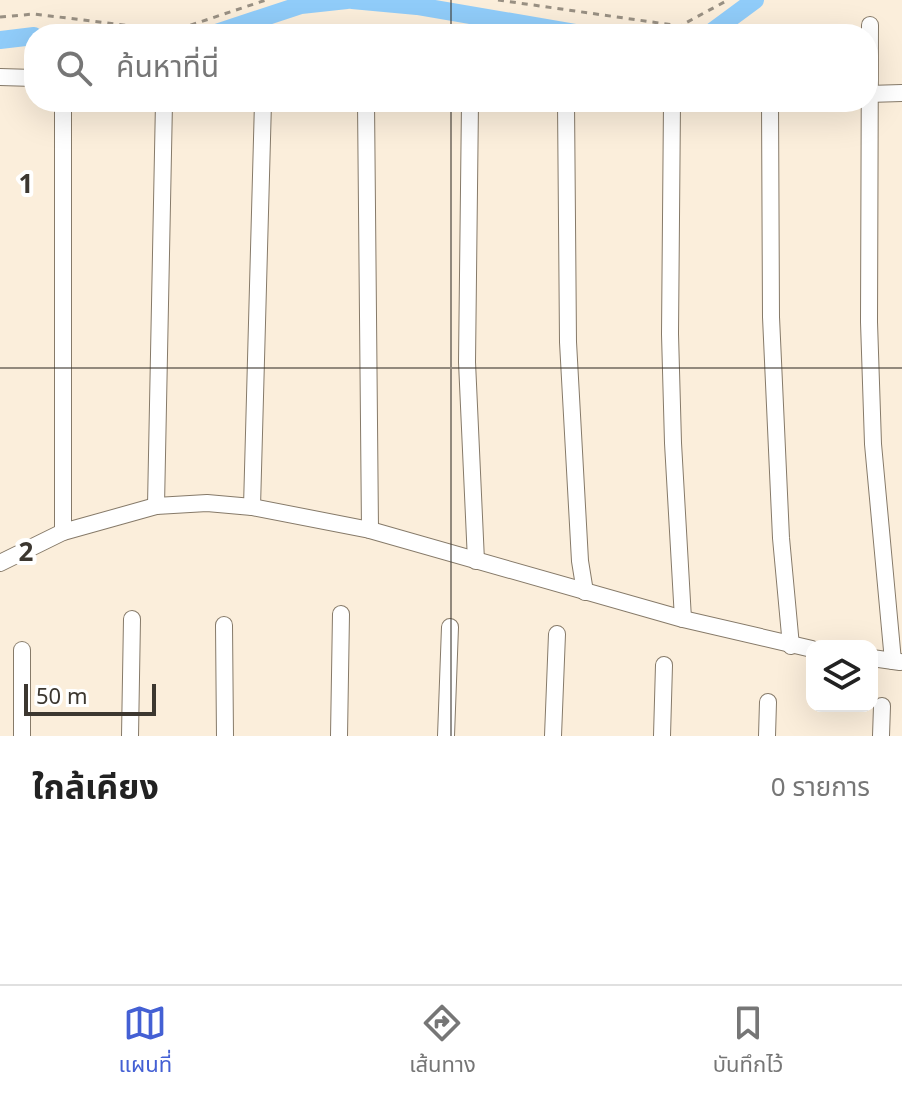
<!DOCTYPE html>
<html lang="th">
<head>
<meta charset="utf-8">
<style>
  :root { --surface:#fff; --page:#f6f6f6; --text:#222; --muted:#767676; --line:#e0e0e0; --accent:#4460d4 }
  body { margin:0; font-family:Georgia,"Noto Sans Thai",serif; background:var(--page); color:var(--text) }
  .controls { position:absolute; right:24px; bottom:24px; display:grid; overflow:hidden; border-radius:16px; box-shadow:0 8px 32px #0002 }
  .controls button { width:72px; height:72px; display:grid; place-items:center; padding:0; border:0; border-bottom:2px solid var(--line); background:var(--surface); color:var(--text); font:40px sans-serif }
  .scale { position:absolute; left:24px; bottom:20px; width:132px; box-sizing:border-box; padding-left:8px; border:4px solid #3c3730; border-top:0; font-size:22px; line-height:28px; white-space:nowrap; color:#3c3730; -webkit-text-stroke:6px #fff; paint-order:stroke }
  .list { margin:0; padding:0; list-style:none }
  h2 { display:flex; justify-content:space-between; align-items:center; height:104px; margin:0; padding:0 32px; font-size:34px }
  h2 small { font-size:26px; font-weight:400; color:var(--muted) }
  .icon { flex:none; width:44px; height:44px; fill:none; stroke:currentColor; stroke-width:2; stroke-linecap:round; stroke-linejoin:round }
  .map { position:relative; flex:none; width:902px; height:736px; overflow:hidden }
  .search { position:absolute; background:var(--surface); box-shadow:0 8px 32px #0002; left:24px; right:24px; top:24px; height:88px; display:flex; align-items:center; gap:20px; box-sizing:border-box; padding:0 28px; border-radius:32px; color:var(--muted); font-size:30px }
  .sheet { height:248px; background:var(--surface) }
  nav { display:flex; justify-content:space-around; align-items:center; box-sizing:border-box; height:112px; border-top:2px solid var(--line); background:var(--surface); font-size:22px; color:var(--muted) }
  nav a { display:grid; justify-items:center; gap:4px }
  nav .on { color:var(--accent) }
  .map>svg:first-child { display:block }
  .lines { fill:none; stroke-linecap:round; stroke-linejoin:round }
  .canal { stroke:#90ccf9; stroke-width:18 }
  .minor-casing { stroke:#867a69; stroke-width:18 }
  .path { stroke:#999083; stroke-width:3; stroke-dasharray:6 6; stroke-linecap:butt }
  .minor { stroke:#fff; stroke-width:16 }
  .grid { fill:none; stroke:#3c3730; stroke-width:2; stroke-opacity:0.55 }
  .grid-label { font-size:26px; text-anchor:middle; font-weight:bold; fill:#3c3730; stroke:#fff; stroke-width:8; stroke-linejoin:round; paint-order:stroke }
</style>
</head>
<body>
<div class="map">
<svg width="902" height="736" viewBox="0 0 902 736">
  <rect width="100%" height="100%" fill="#fbeedb"/>
  <g class="lines">
    <!-- canal -->
    <g class="canal">
      <path d="M352 0 417 6 582 34"/>
      <path d="M213 34 301 5 347 0"/>
      <path d="M709 34 755 0"/>
      <path d="M0 40 34 36"/>
    </g>
    <defs>
      <g id="minor">
        <path d="M870 25 869 322 873 444 893 661"/>
        <path d="M0 77 34 78"/>
        <path d="M868 94 902 93"/>
        <path d="M366 102 370 530"/>
        <path d="M470 102 467 362 476 561"/>
        <path d="M566 102 568 342 580 561 585 592"/>
        <path d="M672 102 670 334 673 443 683 619"/>
        <path d="M770 102 771 317 781 538 791 646"/>
        <path d="M156 506 164 102"/>
        <path d="M252 507 263 102"/>
        <path d="M63 532V102"/>
        <path d="M0 563 63 532 156 506 207 503 252 507 370 530 683 619 812 649"/>
        <path d="M224 625 225 736"/>
        <path d="M22 650V736"/>
        <path d="M872 658 900 662"/>
        <path d="M130 736 132 619"/>
        <path d="M339 736 341 614"/>
        <path d="M446 736 450 627"/>
        <path d="M553 736 557 634"/>
        <path d="M662 736 664 665"/>
        <path d="M767 736 768 702"/>
        <path d="M881 736 882 706"/>
      </g>
    </defs>
    <!-- minor casing -->
    <use href="#minor" class="minor-casing"/>
    <!-- path -->
    <g class="path">
      <path d="M498 0 680 26 728 0"/>
      <path d="M0 17 34 14 157 29 182 28 266 0"/>
    </g>
    <!-- minor -->
    <use href="#minor" class="minor"/>
  </g>
  <!-- grid -->
  <path class="grid" d="M451 0V34M451 102V736M0 368H902"/>
  <g class="grid-label">
    <text x="26" y="193">1</text>
    <text x="26" y="561">2</text>
  </g>
</svg>
<div class="controls">
<button><svg class="icon" aria-label="layers" viewBox="0 0 24 24"><path d="M12 4l9 5-9 5-9-5zM3 14l9 5 9-5"/></svg></button>
</div>
<div class="scale">50 m</div>
<div class="search"><svg class="icon" aria-label="search" viewBox="0 0 24 24"><circle cx="10" cy="10" r="6"/><path d="M15 15l6 6"/></svg>ค้นหาที่นี่</div>
</div>
<section class="sheet">
<h2>ใกล้เคียง<small>0 รายการ</small></h2>
<ul class="list">
</ul>
</section>
<nav>
<a class="on"><svg class="icon" aria-label="map" viewBox="0 0 24 24"><path d="M3 6l6-2 6 2 6-2v14l-6 2-6-2-6 2zM9 4v14M15 6v14"/></svg>แผนที่</a>
<a><svg class="icon" aria-label="directions" viewBox="0 0 24 24"><path d="M12 3l9 9-9 9-9-9zM9 14v-3h6M13 9l2 2-2 2"/></svg>เส้นทาง</a>
<a><svg class="icon" aria-label="saved" viewBox="0 0 24 24"><path d="M7 4h10v16l-5-4-5 4z"/></svg>บันทึกไว้</a>
</nav>
</body>
</html>
